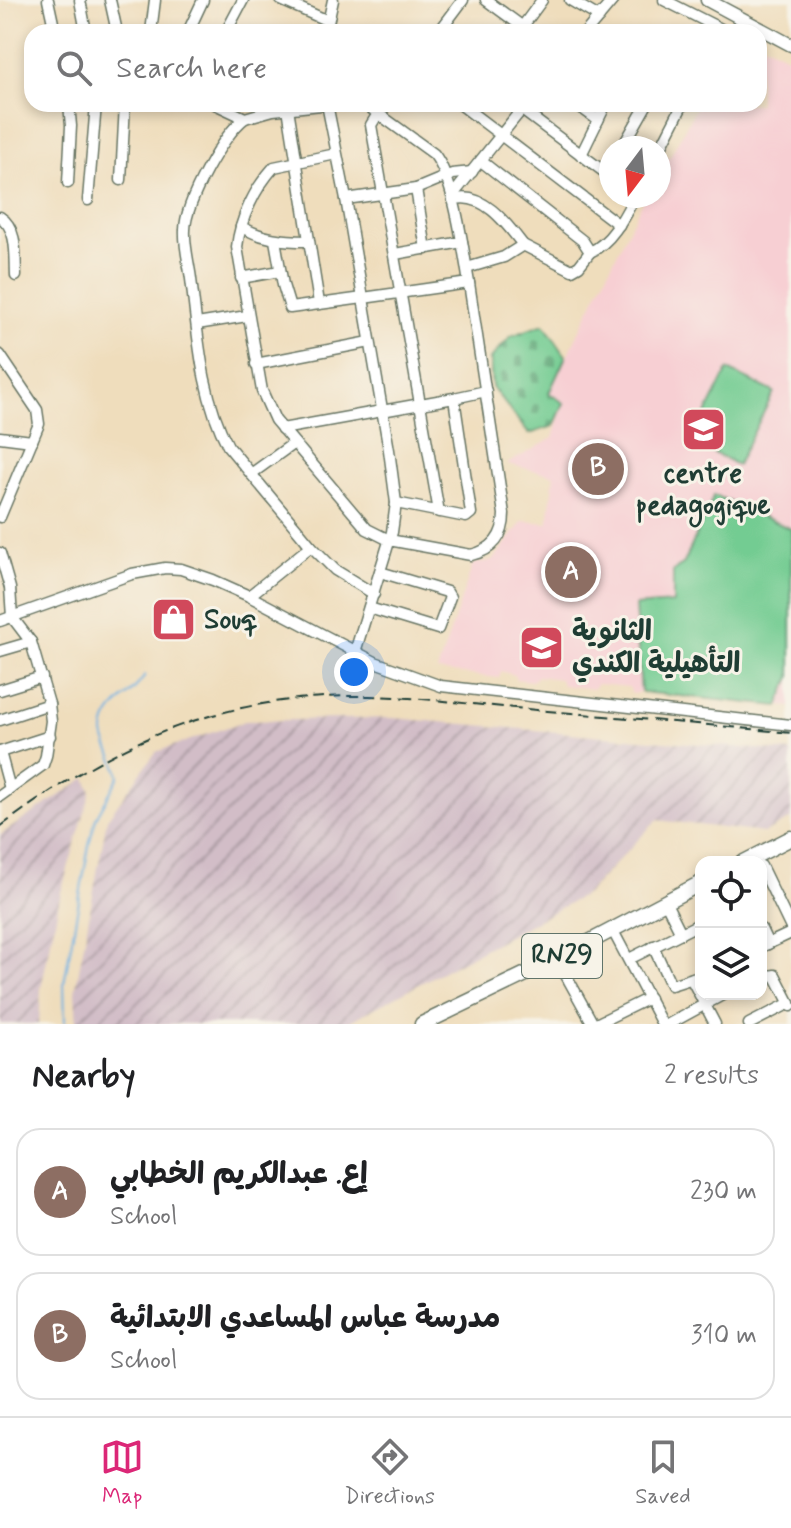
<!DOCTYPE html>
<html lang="en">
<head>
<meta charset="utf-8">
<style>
  :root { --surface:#fff; --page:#f6f6f6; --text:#202124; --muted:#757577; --line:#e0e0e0; --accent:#db2777 }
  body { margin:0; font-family:Mynerve,"Playpen Sans Arabic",sans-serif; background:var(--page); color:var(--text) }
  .controls { position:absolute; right:24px; bottom:24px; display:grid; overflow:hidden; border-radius:16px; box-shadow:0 4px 12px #0003 }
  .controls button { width:72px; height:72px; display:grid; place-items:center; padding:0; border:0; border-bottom:2px solid var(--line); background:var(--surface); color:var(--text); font:40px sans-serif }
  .compass { position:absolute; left:599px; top:136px; width:72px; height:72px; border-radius:50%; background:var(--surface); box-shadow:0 4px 12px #0003; rotate:196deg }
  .you { position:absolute; left:354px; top:672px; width:28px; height:28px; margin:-20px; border:6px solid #fff; border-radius:50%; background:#1a73e8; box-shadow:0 0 0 12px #1a73e833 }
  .badge { display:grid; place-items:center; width:52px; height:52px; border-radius:50%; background:var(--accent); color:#fff; font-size:26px; font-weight:700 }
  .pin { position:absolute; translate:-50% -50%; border:4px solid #fff; box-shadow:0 2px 8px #0006 }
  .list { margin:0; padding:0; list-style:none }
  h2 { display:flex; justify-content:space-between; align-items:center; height:104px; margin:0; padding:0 32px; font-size:34px }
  h2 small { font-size:26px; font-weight:400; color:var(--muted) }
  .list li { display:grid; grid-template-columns:52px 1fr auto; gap:24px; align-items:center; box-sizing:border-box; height:128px; margin:0 16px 16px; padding:0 16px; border:2px solid var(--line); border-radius:24px }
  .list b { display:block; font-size:30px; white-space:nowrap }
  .list p { margin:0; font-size:26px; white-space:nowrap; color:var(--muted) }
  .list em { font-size:26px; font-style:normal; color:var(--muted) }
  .icon { flex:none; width:44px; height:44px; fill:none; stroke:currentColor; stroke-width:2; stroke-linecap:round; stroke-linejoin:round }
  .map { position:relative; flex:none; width:791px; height:1024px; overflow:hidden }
  .search { position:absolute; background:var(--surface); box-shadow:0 4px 12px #0003; left:24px; right:24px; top:24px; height:88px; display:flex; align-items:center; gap:20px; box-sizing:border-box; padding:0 28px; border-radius:24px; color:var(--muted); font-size:30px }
  .sheet { height:392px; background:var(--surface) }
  nav { display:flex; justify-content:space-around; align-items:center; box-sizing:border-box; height:112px; border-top:2px solid var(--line); background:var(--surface); font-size:22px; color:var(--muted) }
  nav a { display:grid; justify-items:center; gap:4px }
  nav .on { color:var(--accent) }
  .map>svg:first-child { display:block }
  .built { fill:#f7cfd3 }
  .industrial { fill:url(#industrial-furrows) }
  .grass { fill:#73cc92; stroke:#498463; stroke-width:2 }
  .cemetery { fill:url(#cemetery-stones); stroke:#498463; stroke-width:2 }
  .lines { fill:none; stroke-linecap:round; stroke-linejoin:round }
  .stream { stroke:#6cb0e2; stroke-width:2 }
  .minor-casing { stroke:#687564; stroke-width:13 }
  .major-casing { stroke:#687564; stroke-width:15 }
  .highway-casing { stroke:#687564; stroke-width:17 }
  .minor { stroke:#fff; stroke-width:10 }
  .major { stroke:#fff; stroke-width:12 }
  .highway { stroke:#fff; stroke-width:14 }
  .rail { stroke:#1f3d34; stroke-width:2; stroke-dasharray:12 6; stroke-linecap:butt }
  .labels { text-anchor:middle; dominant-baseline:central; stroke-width:6; stroke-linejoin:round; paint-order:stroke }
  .shield { fill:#f7f3e8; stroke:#60746a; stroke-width:2 }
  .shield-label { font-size:26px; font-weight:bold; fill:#1f3d34 }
  .poi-label { font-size:28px; font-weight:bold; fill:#1f3d34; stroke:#f7f3e8; text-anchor:start }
</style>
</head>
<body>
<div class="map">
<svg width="791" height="1024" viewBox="0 0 791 1024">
  <defs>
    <pattern id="industrial-furrows" width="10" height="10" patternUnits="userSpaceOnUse" patternTransform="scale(2)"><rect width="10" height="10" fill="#d2bdc7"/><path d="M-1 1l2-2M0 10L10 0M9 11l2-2" fill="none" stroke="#aa9ba2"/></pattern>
    <pattern id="cemetery-stones" width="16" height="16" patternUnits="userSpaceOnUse" patternTransform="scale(2)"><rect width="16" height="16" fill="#73cc92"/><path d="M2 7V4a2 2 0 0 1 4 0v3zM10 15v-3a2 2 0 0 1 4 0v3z" fill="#5ea778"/></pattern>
  </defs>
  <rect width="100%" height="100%" fill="#f7f3e8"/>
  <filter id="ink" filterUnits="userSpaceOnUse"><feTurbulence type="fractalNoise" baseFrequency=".0125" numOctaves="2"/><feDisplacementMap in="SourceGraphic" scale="16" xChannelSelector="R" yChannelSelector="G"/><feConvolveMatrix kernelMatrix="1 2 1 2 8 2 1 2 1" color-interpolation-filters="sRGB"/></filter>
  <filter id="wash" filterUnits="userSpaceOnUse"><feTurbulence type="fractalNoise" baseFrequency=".006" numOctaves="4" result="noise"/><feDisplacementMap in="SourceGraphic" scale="32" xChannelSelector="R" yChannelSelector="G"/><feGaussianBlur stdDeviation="1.8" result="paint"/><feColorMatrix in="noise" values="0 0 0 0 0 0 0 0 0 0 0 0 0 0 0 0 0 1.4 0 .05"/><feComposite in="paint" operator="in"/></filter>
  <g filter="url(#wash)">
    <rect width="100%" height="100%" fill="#efddbc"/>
    <!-- built -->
    <path class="built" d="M759 42 791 58V707L641 692 632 694 629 687 597 684 593 689 562 685 560 679 537 676 532 681 516 679 514 675 501 671 499 678 437 671 473 564 493 560 523 521 548 523 554 475 507 464 553 438 563 404 549 393 645 196H659V169L665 158H669L698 104H759Z"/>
    <!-- industrial -->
    <g class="industrial">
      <path d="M393 718 791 752V819L764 833 657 820 586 894 345 1024H77L75 992 107 819 156 752 245 721Z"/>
      <path d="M86 778 91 791 61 892 41 988 39 1024H0V835Z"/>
    </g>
    <!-- grass -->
    <g class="grass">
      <path d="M728 370 774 392 737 465 692 442Z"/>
      <path d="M714 495 791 529V677L778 706 641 692 635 606 673 603V571L684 563Z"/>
    </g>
    <!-- cemetery -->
    <path class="cemetery" d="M544 324 566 356 549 393 564 403 554 426 529 434 492 387 490 359 511 336Z"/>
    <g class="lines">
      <!-- stream -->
      <path class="stream" d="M65 1024 64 983 90 840 96 818 119 776C117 761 104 745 104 732 105 706 135 695 145 675"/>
    </g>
  </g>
  <g filter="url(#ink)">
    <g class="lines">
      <defs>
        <g id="minor">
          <path d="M48 0 55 32"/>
          <path d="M80 0 86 32"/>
          <path d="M110 0 117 32"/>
          <path d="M281 0 328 21"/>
          <path d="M486 0 523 27"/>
          <path d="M570 0 599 17"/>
          <path d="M664 0 721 29"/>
          <path d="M520 30 542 0"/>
          <path d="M151 32 155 0"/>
          <path d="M188 32 203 0"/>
          <path d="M226 32 243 0"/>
          <path d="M326 32 333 0"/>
          <path d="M439 32 463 0"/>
          <path d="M586 32 613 0"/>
          <path d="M215 104 245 118 273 110 331 104"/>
          <path d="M327 104 346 199 389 450 396 503 392 532 355 652"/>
          <path d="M384 104 371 125 439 512"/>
          <path d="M460 104 619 225"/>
          <path d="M576 104 598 120"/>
          <path d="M288 108 319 303"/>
          <path d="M522 110 611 177"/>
          <path d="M245 118C223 134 185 203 185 230 184 246 189 263 191 279 198 334 201 396 228 446L311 546 335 570 374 594"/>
          <path d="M622 148 647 104"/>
          <path d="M659 151 683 104"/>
          <path d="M336 154 274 167C255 188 240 219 237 247L262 391 275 420 367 529 389 540 471 555C493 550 504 536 504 514 492 437 481 360 469 283 463 249 455 181 434 154L365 104"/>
          <path d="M581 155 606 104"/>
          <path d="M121 180 125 104"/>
          <path d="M68 183 71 126 69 104"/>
          <path d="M416 189 426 249"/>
          <path d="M452 196 526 104"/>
          <path d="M346 199 416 189 452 174 472 172"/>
          <path d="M88 200 96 104"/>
          <path d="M453 200C482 190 507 224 523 245"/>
          <path d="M0 217C18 228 15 256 16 276"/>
          <path d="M241 227C264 239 282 241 308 241"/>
          <path d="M275 240 283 285 290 308 363 298"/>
          <path d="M590 252C612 242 624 217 635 196"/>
          <path d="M395 254 462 242"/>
          <path d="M467 268 504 257 523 245 572 270 579 266 590 252 583 241 481 161"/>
          <path d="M241 278 280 271"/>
          <path d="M363 298 469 283"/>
          <path d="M197 324 247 316"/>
          <path d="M0 355 37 410 39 424 0 517"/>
          <path d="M256 364 370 342"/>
          <path d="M454 398 486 391"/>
          <path d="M282 429 454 398 471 513 466 517 396 503"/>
          <path d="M0 437 32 441"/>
          <path d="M251 474 294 443"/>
          <path d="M0 553 10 588 12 617 31 642 49 704 51 721 46 756 43 765 0 796"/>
          <path d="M249 596 311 546"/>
          <path d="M369 608 438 629 450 597 447 592 380 572"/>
          <path d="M0 621 132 574 165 568 181 569 213 580 249 596 375 662 441 686 791 725"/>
          <path d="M0 651 31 642"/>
          <path d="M0 690 42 677"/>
          <path d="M0 720 49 704"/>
          <path d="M0 752 50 736"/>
          <path d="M0 752 10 789"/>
          <path d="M761 866 791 928"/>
          <path d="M665 901 681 933"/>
          <path d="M612 929 662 1024"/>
          <path d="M761 929 768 944"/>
          <path d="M653 946 671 985 693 978"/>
          <path d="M761 947 791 933"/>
          <path d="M557 959 593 1024"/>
          <path d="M629 959 701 923"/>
          <path d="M701 975 693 978V982L715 1024"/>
          <path d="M761 977 775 975 791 1006"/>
          <path d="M596 1024 649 998"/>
          <path d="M669 1024 724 994"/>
          <path d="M749 1024 790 1003"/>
        </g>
        <path id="major" d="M707 0 791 45"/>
        <g id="highway">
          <path d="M744 862 791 838"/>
          <path d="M422 1024 557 959 701 883"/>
        </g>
      </defs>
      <!-- minor casing -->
      <use href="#minor" class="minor-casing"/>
      <!-- major casing -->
      <use href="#major" class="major-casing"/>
      <!-- highway casing -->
      <use href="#highway" class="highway-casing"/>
      <!-- minor -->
      <use href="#minor" class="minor"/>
      <!-- major -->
      <use href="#major" class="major"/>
      <!-- highway -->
      <use href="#highway" class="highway"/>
      <!-- rail -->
      <path class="rail" d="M0 827C116 740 222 694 369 696 421 697 474 705 526 709 614 717 703 724 791 733"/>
    </g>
  </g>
  <!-- icons -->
  <defs>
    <symbol id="university-square" viewBox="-11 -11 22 22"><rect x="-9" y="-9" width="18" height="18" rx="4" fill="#d1495b" stroke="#f7f3e8"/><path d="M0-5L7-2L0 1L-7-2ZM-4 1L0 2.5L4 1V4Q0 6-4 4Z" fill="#fff"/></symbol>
    <symbol id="shop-square" viewBox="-11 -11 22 22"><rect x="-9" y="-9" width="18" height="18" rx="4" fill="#d1495b" stroke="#f7f3e8"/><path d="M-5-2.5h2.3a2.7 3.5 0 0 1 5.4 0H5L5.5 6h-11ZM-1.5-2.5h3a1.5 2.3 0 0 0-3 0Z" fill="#fff"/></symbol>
    <symbol id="school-square" viewBox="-11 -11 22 22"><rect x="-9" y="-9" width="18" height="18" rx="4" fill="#d1495b" stroke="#f7f3e8"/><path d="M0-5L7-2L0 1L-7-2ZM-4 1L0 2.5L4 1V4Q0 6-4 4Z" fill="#fff"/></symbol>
  </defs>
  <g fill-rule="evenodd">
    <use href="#university-square" x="678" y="404" width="51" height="51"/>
    <use href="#shop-square" x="148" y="594" width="51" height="51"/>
    <use href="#school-square" x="516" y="622" width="51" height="51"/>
  </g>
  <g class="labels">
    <!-- shield labels -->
    <rect class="shield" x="522" y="934" width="80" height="44" rx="6"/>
    <g class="shield-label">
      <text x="562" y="956">RN29</text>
    </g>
    <!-- poi labels -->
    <g class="poi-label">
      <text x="703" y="474" text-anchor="middle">centre<tspan x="703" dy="32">pedagogique</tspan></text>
      <text x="204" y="620">Souq</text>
      <text x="572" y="632">الثانوية<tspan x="572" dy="32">التأهيلية الكندي</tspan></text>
    </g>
  </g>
</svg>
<div class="controls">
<button><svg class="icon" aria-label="locate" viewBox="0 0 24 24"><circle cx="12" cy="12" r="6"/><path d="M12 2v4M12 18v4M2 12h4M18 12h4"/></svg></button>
<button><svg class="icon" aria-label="layers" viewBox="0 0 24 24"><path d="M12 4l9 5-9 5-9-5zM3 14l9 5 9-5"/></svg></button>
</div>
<svg class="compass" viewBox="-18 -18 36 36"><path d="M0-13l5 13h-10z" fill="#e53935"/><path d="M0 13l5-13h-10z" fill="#757577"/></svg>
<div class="you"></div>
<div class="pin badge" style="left:571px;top:572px;background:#8d6e63">A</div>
<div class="pin badge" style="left:598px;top:469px;background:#8d6e63">B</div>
<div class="search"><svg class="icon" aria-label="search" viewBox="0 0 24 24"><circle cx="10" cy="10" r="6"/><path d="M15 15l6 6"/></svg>Search here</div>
</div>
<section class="sheet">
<h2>Nearby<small>2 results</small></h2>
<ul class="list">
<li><span class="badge" style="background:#8d6e63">A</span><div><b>إع. عبدالكريم الخطابي</b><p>School</p></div><em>230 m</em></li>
<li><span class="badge" style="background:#8d6e63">B</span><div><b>مدرسة عباس المساعدي الابتدائية</b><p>School</p></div><em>310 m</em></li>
</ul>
</section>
<nav>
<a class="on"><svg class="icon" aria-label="map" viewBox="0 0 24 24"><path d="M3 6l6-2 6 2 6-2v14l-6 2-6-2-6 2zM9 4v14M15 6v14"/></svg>Map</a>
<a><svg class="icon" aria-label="directions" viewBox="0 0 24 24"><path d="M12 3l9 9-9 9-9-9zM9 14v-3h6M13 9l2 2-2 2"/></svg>Directions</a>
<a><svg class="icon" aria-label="saved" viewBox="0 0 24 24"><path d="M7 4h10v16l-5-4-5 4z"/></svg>Saved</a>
</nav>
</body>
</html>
